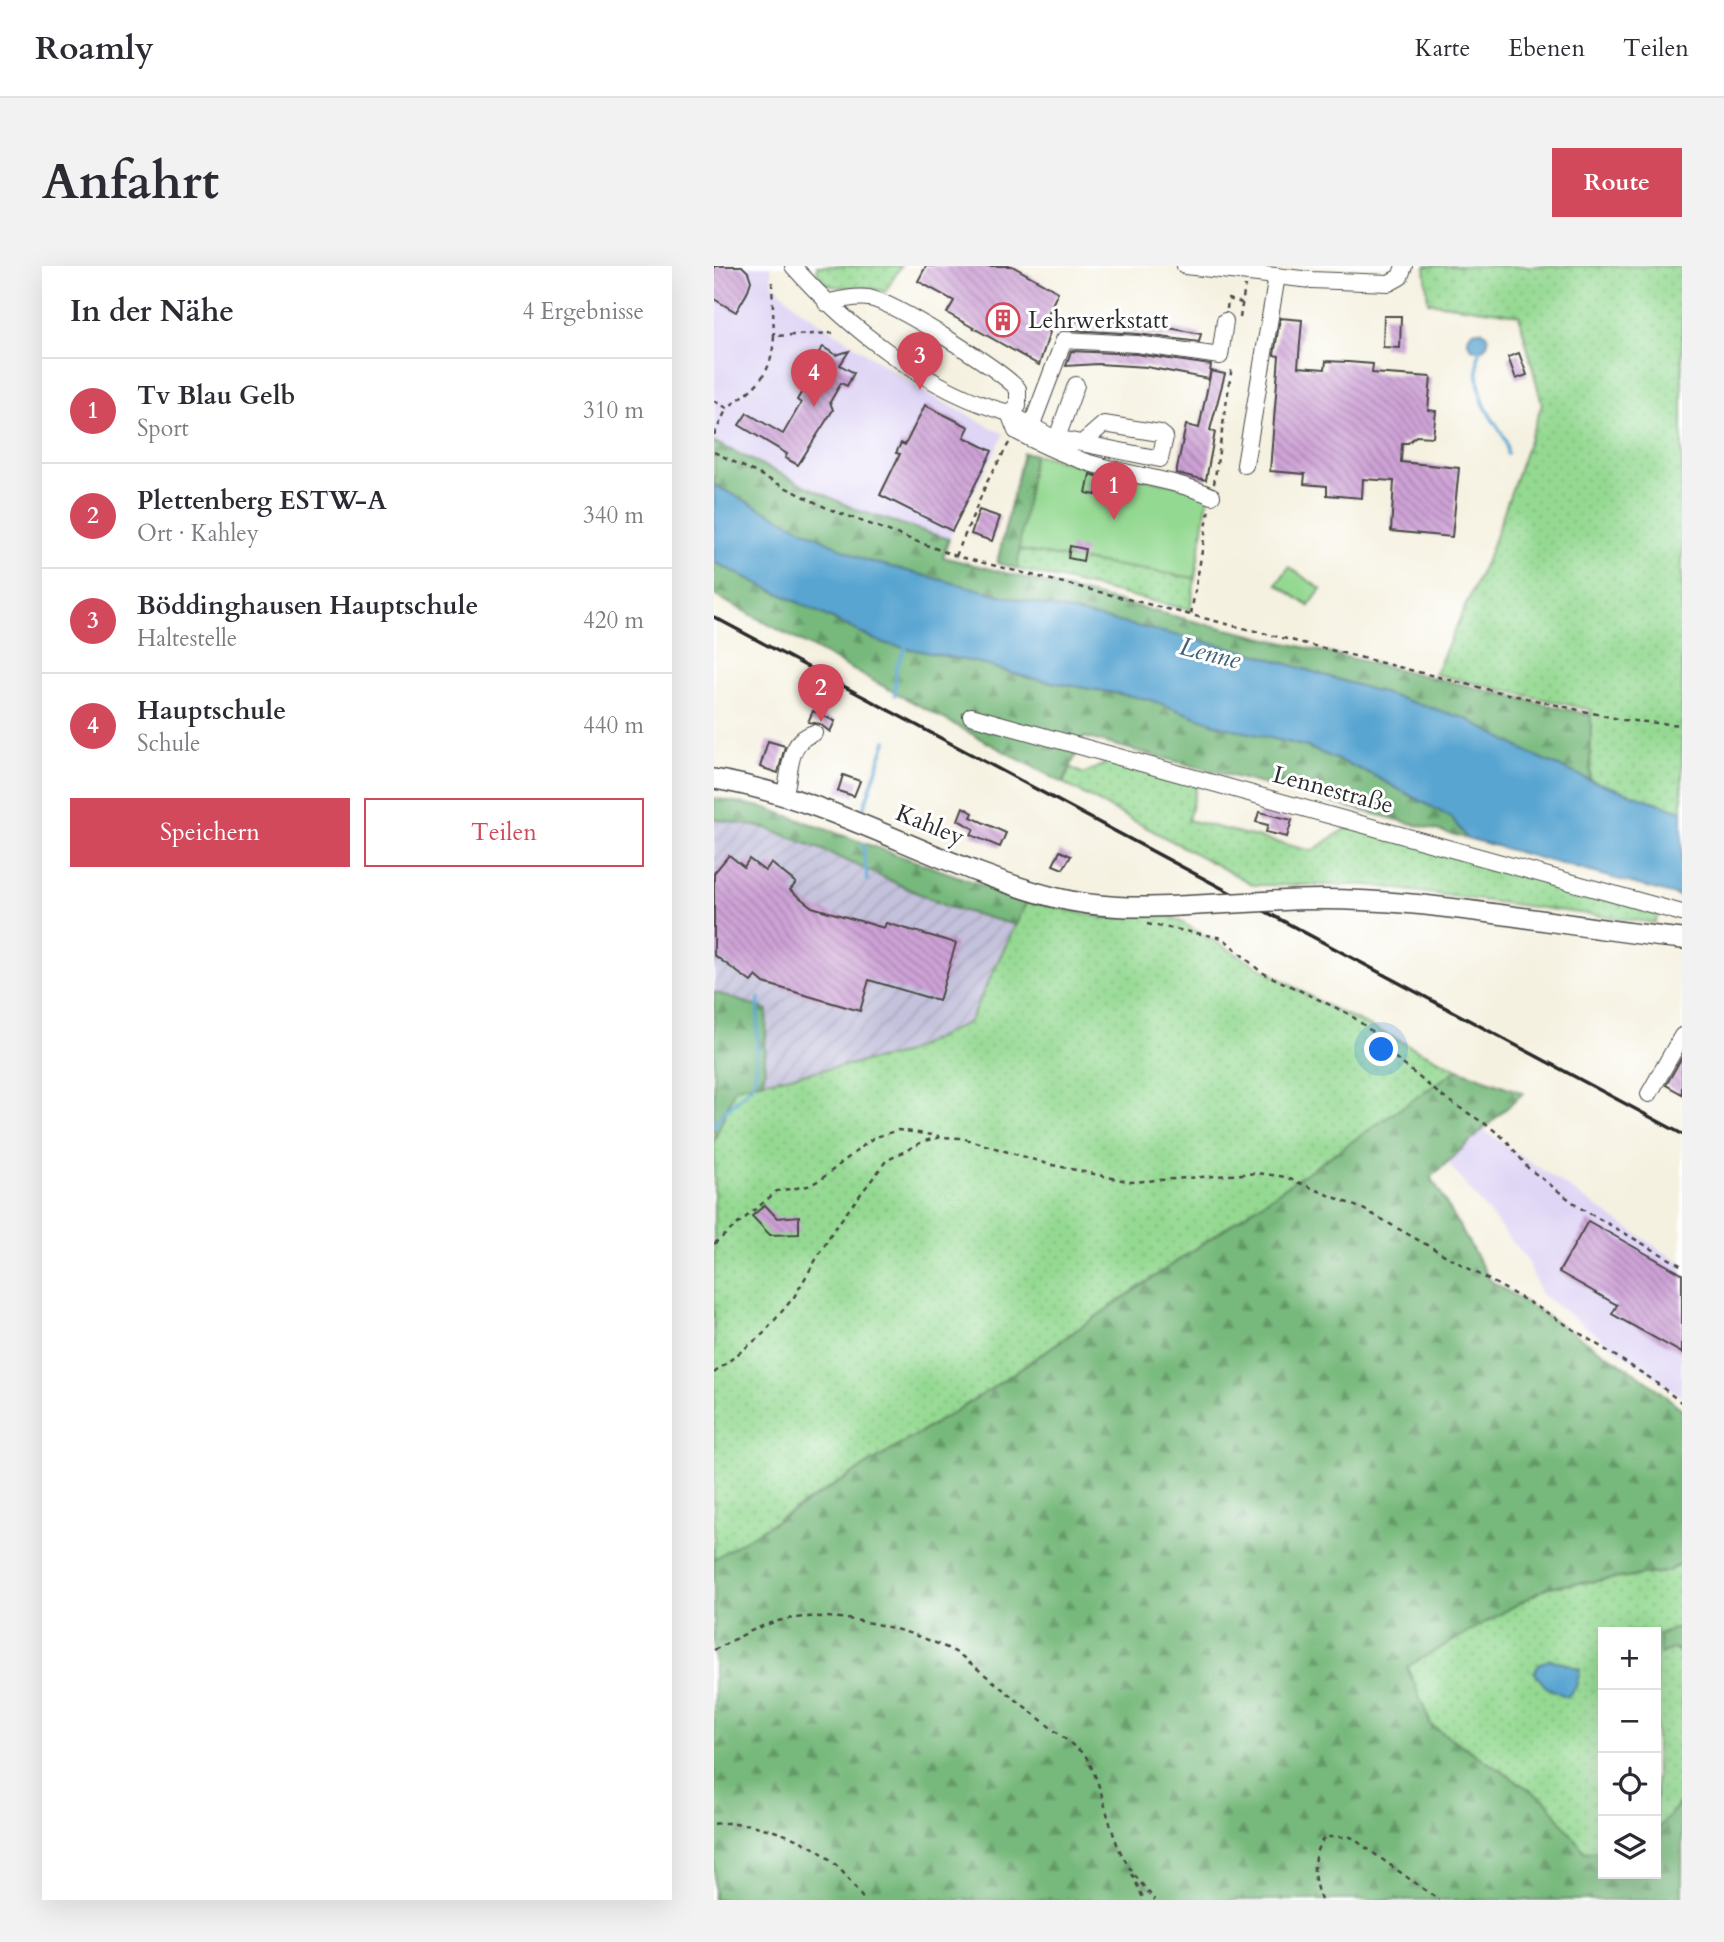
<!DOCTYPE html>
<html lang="de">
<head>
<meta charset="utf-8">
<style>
  :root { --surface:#fff; --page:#f2f2f3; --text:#2b2b33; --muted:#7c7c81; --line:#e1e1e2; --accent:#d1495b }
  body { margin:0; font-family:Cardo,serif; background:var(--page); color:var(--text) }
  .controls { position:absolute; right:21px; bottom:21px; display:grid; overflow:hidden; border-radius:0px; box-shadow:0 7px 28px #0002 }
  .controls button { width:63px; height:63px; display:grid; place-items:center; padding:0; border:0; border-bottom:2px solid var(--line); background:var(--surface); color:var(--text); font:35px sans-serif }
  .you { position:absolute; left:668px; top:784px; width:24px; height:24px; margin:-18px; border:5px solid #fff; border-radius:50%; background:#1a73e8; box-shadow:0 0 0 10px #1a73e833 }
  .badge { display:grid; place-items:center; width:46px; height:46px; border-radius:50%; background:var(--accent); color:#fff; font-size:23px; font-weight:700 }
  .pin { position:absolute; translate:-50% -58px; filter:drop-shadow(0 2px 4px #0008) }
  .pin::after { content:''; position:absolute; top:37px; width:24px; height:21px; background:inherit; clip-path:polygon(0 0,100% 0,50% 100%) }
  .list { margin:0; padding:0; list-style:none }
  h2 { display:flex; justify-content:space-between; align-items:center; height:91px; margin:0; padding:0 28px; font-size:30px }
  h2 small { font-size:23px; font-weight:400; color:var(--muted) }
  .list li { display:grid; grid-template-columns:46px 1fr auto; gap:21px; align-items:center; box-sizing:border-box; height:105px; padding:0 28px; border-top:2px solid var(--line) }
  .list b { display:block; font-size:26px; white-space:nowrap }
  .list p { margin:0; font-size:23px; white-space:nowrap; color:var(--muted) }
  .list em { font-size:23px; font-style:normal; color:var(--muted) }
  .actions { display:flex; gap:14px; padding:21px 28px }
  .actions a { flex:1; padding:16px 0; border:2px solid var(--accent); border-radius:0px; text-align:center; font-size:24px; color:var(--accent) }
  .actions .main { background:var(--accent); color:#fff }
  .icon { flex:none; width:38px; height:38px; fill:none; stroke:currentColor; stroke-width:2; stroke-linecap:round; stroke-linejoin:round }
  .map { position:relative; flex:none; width:968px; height:1634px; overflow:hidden; border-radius:0px }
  header { display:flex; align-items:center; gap:42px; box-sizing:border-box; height:98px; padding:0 35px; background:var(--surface); border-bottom:2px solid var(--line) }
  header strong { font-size:33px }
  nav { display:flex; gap:38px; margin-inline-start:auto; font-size:24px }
  .intro { display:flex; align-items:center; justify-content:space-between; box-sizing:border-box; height:168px; padding:0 42px }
  h1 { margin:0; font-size:49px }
  .button { padding:18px 32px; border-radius:0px; background:var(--accent); color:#fff; font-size:24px; font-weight:700 }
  main { display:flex; gap:42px; padding:0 42px }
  aside { flex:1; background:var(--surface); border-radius:0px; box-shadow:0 7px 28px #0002 }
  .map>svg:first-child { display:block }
  .built { fill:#dfd5f5 }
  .industrial { fill:url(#industrial-furrows) }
  .grass { fill:url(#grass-dots); stroke:#60825e; stroke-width:2 }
  .forest { fill:url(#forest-firs); stroke:#517254; stroke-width:2 }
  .pitch { fill:#94d992; stroke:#60825e; stroke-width:2 }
  .water { fill:#58a5d1; stroke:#42687e; stroke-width:2 }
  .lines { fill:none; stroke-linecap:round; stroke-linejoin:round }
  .stream { stroke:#58a5d1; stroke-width:3.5 }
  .building { fill:url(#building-back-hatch) }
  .minor-casing { stroke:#494946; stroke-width:18 }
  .major-casing { stroke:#494946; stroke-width:22 }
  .path { stroke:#494946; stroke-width:2.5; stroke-dasharray:5 5; stroke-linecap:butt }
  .minor { stroke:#fff; stroke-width:16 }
  .major { stroke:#fff; stroke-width:19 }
  .rail { stroke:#2b2b2b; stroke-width:3.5 }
  .major-bridge-casing { stroke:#494946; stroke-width:22; stroke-linecap:butt }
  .major-bridge { stroke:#fff; stroke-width:19 }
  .labels { text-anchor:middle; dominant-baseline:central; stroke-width:6; stroke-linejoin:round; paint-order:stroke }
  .poi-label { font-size:24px; fill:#2b2b2b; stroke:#fff; text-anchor:start }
  .street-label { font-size:24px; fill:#2b2b2b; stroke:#fff }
  .water-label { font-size:26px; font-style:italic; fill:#3f6276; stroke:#fff }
</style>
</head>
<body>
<header>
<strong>Roamly</strong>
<nav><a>Karte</a><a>Ebenen</a><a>Teilen</a></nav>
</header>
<div class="intro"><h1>Anfahrt</h1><a class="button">Route</a></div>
<main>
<aside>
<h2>In der Nähe<small>4 Ergebnisse</small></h2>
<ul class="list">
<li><span class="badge">1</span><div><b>Tv Blau Gelb</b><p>Sport</p></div><em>310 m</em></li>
<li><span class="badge">2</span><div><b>Plettenberg ESTW-A</b><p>Ort · Kahley</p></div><em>340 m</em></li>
<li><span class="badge">3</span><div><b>Böddinghausen Hauptschule</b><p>Haltestelle</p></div><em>420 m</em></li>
<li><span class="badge">4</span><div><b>Hauptschule</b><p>Schule</p></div><em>440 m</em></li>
</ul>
<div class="actions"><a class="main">Speichern</a><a>Teilen</a></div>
</aside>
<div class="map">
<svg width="968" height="1634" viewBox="0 0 968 1634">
  <defs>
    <pattern id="industrial-furrows" width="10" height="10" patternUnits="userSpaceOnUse" patternTransform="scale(1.75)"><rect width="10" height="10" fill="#c3c1db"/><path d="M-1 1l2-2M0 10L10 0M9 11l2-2" fill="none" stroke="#a8a6bc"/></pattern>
    <pattern id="grass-dots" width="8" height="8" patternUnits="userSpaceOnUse" patternTransform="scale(1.75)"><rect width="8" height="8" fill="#94d992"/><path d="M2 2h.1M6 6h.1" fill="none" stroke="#80ba7e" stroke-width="1.8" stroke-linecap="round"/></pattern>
    <pattern id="forest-firs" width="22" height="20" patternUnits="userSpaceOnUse" patternTransform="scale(1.75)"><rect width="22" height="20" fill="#77b97c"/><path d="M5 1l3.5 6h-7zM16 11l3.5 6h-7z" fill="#629766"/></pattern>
    <pattern id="building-back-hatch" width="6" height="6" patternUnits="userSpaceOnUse" patternTransform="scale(1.75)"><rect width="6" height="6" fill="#cea2d6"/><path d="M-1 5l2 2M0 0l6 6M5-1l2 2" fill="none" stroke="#a784ae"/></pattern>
  </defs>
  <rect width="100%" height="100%" fill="#fff"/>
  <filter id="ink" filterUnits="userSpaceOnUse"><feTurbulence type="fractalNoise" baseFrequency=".0143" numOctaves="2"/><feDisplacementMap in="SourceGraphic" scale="14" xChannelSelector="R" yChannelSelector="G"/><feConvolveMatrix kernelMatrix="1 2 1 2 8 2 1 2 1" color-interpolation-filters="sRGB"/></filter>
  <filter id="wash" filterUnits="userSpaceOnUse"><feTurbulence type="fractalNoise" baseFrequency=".00686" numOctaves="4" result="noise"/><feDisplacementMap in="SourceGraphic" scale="28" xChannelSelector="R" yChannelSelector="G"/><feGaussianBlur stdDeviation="1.57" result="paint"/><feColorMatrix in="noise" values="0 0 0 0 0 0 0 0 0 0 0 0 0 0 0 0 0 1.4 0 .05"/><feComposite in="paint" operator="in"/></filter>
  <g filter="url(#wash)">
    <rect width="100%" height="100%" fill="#f5f1e0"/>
    <!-- built -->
    <g class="built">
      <path d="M0 0H57L58 16 80 39 210 126 290 168 235 273 143 244 0 176Z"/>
      <path d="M769 864 948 985 968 996V1131L827 1028 813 994 733 896Z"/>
    </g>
    <!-- industrial -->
    <path class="industrial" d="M0 553 52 562 109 584 234 641 302 659 255 756 189 788 50 815 53 744 0 726Z"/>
    <!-- grass -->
    <g class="grass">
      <path d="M103 0H187L171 26C147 15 121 30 104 11Z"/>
      <path d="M711 0H968V545L876 514 877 444 721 408 775 288 828 138 805 49 714 36Z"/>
      <path d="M305 284 481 312 476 344 303 303Z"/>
      <path d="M399 494 484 515 474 554 598 585 640 557 946 644 941 657 654 619H540L349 517 356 501 369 508Z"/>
      <path d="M313 635 390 652 453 648 615 741 744 803 269 1128 0 1293V875L21 821 189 788 255 756Z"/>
      <path d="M968 1297V1360L945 1370 968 1389V1535L942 1565V1366H889V1585L871 1587 831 1534 717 1459 693 1400 834 1321 952 1306Z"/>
    </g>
    <!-- forest -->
    <g class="forest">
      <path d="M0 176 143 244 235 273 229 291 483 356 877 449 876 514 819 489 753 453 531 385 294 331 150 294 0 219Z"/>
      <path d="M309 187 320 188 303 303 283 297Z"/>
      <path d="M0 296 168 377 265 397 315 412 434 433 507 460 593 481 655 507 738 552 752 572 370 471 349 517 0 329Z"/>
      <path d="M0 532 52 542 313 635 302 659 234 641 109 584 52 562 0 553Z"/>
      <path d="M0 726 53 744 50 815 21 821 0 875Z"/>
      <path d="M744 803 809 827 717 911 776 1014 925 1109 968 1143V1297L952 1306 834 1321 693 1401 717 1459 831 1534 871 1586 889 1585V1608H942V1565L968 1535V1634H0V1293L269 1128Z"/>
      <path d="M968 1360V1389L962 1382 946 1388 945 1369Z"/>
    </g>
    <!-- pitch -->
    <g class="pitch">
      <path d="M320 188 372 201 495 225 481 312 305 284Z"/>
      <path d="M575 301 607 323 595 340 563 318Z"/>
    </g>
    <!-- water -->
    <g class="water">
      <circle cx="764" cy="74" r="10"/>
      <path d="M0 219 150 294 294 331 531 385 753 453 819 489 876 514 968 545V631L752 572 738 552 655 507 593 481 507 460 434 433 315 412 265 397 168 377 0 296Z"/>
      <path d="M836 1393 866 1403 862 1421 853 1431 832 1421 820 1406 824 1399Z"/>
    </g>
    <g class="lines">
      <!-- stream -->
      <g class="stream">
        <path d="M765 85C762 103 764 128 773 144 781 160 794 169 793 188"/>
        <path d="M181 429 182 401 193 379"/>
        <path d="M150 541 172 475"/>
        <path d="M149 578 153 614"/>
        <path d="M0 860C9 840 31 832 41 814L45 732"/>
      </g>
    </g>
    <g id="blocks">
      <!-- building -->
      <g class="building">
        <path d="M0 0H28L34 6 37 15 33 27 22 46 0 33Z"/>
        <path d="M212 0H298L344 26 328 61 336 66 325 99 233 47 240 35 204 15Z"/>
        <path d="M670 50H687L686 82 669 81Z"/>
        <path d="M566 52 588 54 584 101 611 103 612 95 634 96 659 98 658 107 717 111 714 144 722 145 719 171 702 170 694 177H688L687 196 745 202 738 271 677 265 680 215 649 213 648 232 613 229V220L590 218 591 208 556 205 565 90 560 89Z"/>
        <path d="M358 54 423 56 487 68 485 76 424 68 358 64Z"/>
        <path d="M109 81 122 89 135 85 126 99 140 107 133 120 127 117 116 136 119 144 84 199 71 192 73 188 25 159 33 147 69 168 87 137 83 134 90 122 84 119 87 109Z"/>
        <path d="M357 85 422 88 497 99 495 113 433 101 384 98 352 100Z"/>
        <path d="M805 87 813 109 802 113 794 91Z"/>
        <path d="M497 105 511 108 496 164 501 166 492 214 462 207 472 159 485 162Z"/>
        <path d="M211 139 255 161 250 171 278 185 238 265 166 229 186 188 182 187 187 177 191 179Z"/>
        <path d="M376 208 386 211 382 229 372 227Z"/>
        <path d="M265 244 286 251 278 275 257 268Z"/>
        <path d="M356 280 371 283 369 295 354 292Z"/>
        <path d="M99 445 121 455 116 466 106 458 94 456Z"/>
        <path d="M54 475 71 480 64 507 46 501Z"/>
        <path d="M129 509 146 515 140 530 124 525Z"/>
        <path d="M249 541 259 547 257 551 292 567 286 581 257 569 260 563 244 554Z"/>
        <path d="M545 546 578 554 573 571 552 566 554 559 542 556Z"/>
        <path d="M346 585 357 590 349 603 339 599Z"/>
        <path d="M15 589 30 601 35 593 51 605 57 597 82 617 76 624 98 641 170 662 172 657 242 677 225 735 155 714 146 745 50 717 42 710 37 716 0 689V607Z"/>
        <path d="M968 791V828L952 819Z"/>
        <path d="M51 939 63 952 85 950V968L56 969 38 950Z"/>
        <path d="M874 955 968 1008V1087L898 1048 903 1039 845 1006Z"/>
      </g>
    </g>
  </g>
  <g filter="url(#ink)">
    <use href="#blocks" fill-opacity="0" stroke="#494946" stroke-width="2"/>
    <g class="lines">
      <defs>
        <g id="minor">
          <path d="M79 0C133 61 215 126 295 147L304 140V123C284 102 181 37 155 32 141 30 125 34 112 37"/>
          <path d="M471 0 597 14 675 17 686 11 690 0"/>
          <path d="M295 147 337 171 446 193 451 171 446 167 390 158 368 177"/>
          <path d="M295 147 302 165C328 179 354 191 382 199 421 210 461 214 498 230"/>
          <path d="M317 161 350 74 423 78 506 90 511 55"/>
          <path d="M343 172 362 119"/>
          <path d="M531 199 563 10"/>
          <path d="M257 450 968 647"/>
          <path d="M70 530C78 506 72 475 100 467"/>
          <path d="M935 828 968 770"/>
        </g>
        <g id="major">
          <path d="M0 513C121 533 225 602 343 632 383 642 423 642 465 640"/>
          <path d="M560 635C696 626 832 659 968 673"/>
        </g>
      </defs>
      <!-- minor casing -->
      <use href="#minor" class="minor-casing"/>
      <!-- major casing -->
      <use href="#major" class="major-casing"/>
      <!-- path -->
      <g class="path">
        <path d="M58 16 60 70"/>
        <path d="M513 43 514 33 528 37"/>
        <path d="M526 52 531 20"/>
        <path d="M0 135 13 142C43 120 58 110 60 70L119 67"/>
        <path d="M0 169 13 142"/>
        <path d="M0 186 115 243 242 290 772 423 909 454 968 459"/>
        <path d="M500 218 518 100"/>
        <path d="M242 290 273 216 295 177"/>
        <path d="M477 348 495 245"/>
        <path d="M433 658 509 672 547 706 635 748 664 770 679 790 729 831 776 861 793 875 814 902 868 943 968 1000"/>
        <path d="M0 978 63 925 94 920 106 914 159 872 184 864 225 870"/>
        <path d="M0 1107 49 1068 80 1031 120 963 172 895 210 875 228 871 248 872 334 898 417 916 544 907 571 911 651 944 832 1046 936 1112 968 1137"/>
        <path d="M0 1384C24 1372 47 1357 74 1353 126 1344 200 1364 245 1388L371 1489C387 1516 391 1546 402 1575 410 1598 426 1616 441 1634"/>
        <path d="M0 1558C31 1552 90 1571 114 1592 129 1604 139 1619 150 1634"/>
        <path d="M418 1608 430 1634"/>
        <path d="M607 1634C598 1613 596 1588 611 1571H637L725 1634"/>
      </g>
      <!-- minor -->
      <use href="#minor" class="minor"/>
      <!-- major -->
      <use href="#major" class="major"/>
      <!-- rail -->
      <path class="rail" d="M0 351 968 868"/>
      <defs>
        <path id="major-bridge" d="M465 640 560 635"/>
      </defs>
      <!-- major-bridge casing -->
      <use href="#major-bridge" class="major-bridge-casing"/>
      <!-- major-bridge -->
      <use href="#major-bridge" class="major-bridge"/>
    </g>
  </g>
  <!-- icons -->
  <defs>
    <symbol id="building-ring" viewBox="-11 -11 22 22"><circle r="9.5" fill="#fff" stroke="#d1495b" stroke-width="1.5"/><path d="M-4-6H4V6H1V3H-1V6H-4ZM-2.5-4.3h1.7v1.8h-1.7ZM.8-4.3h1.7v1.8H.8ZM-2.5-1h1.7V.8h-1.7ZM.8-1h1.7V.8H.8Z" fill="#d1495b"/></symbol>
  </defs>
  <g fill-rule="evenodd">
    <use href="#building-ring" x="270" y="35" width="38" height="38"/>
  </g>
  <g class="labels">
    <!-- poi labels -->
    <g class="poi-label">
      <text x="314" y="54">Lehrwerkstatt</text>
    </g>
    <!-- street labels -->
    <g class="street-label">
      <text transform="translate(619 524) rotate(15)">Lennestraße</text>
      <text transform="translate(216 559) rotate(22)">Kahley</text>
    </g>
    <!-- water labels -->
    <g class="water-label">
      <text transform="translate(496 387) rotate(14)">Lenne</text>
    </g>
  </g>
</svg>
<div class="controls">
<button>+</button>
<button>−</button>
<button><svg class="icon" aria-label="locate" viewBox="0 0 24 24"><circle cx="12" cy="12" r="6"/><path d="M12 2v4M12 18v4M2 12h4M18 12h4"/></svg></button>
<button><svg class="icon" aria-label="layers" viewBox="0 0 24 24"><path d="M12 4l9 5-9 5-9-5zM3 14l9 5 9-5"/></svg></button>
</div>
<div class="you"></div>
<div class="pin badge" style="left:400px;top:254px">1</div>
<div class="pin badge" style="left:107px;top:456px">2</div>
<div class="pin badge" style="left:206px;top:124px">3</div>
<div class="pin badge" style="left:100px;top:141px">4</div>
</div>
</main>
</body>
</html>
